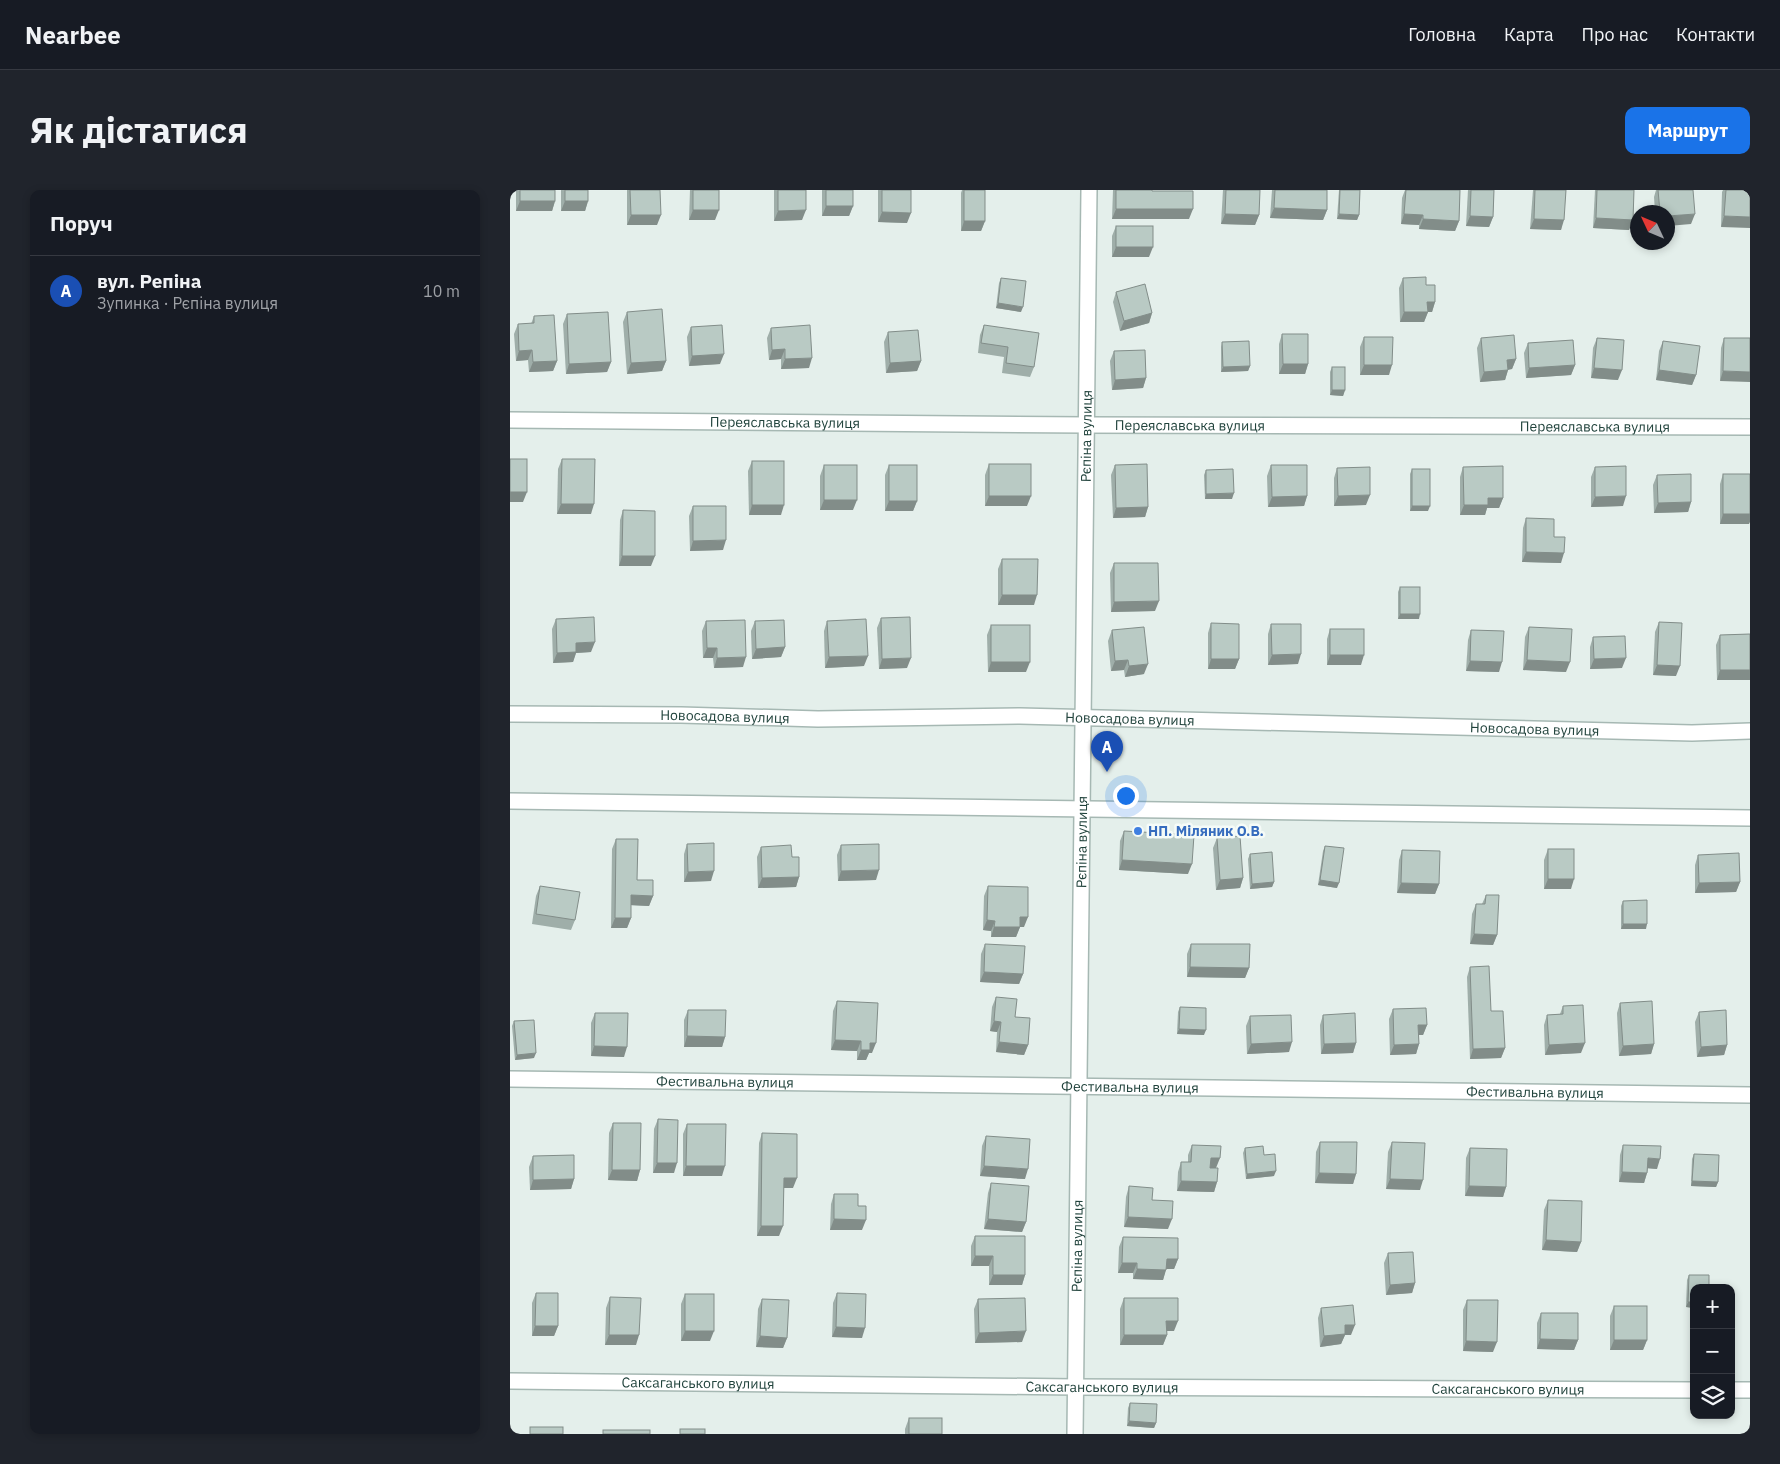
<!DOCTYPE html>
<html lang="uk">
<head>
<meta charset="utf-8">
<style>
  :root { --surface:#171b24; --page:#20242c; --text:#f1f3f6; --muted:#9ea1a6; --line:#363941; --accent:#1a73e8 }
  body { margin:0; font-family:"IBM Plex Sans",sans-serif; background:var(--page); color:var(--text) }
  .controls { position:absolute; right:15px; bottom:15px; display:grid; overflow:hidden; border-radius:10px; box-shadow:0 2px 8px #0003 }
  .controls button { width:45px; height:45px; display:grid; place-items:center; padding:0; border:0; border-bottom:1px solid var(--line); background:var(--surface); color:var(--text); font:25px sans-serif }
  .compass { position:absolute; left:1120px; top:15px; width:45px; height:45px; border-radius:50%; background:var(--surface); box-shadow:0 2px 8px #0003; rotate:314deg }
  .you { position:absolute; left:615px; top:605px; width:18px; height:18px; margin:-12px; border:4px solid #fff; border-radius:50%; background:#1a73e8; box-shadow:0 0 0 8px #1a73e833 }
  .badge { display:grid; place-items:center; width:32px; height:32px; border-radius:50%; background:var(--accent); color:#fff; font-size:16px; font-weight:700 }
  .pin { position:absolute; translate:-50% -41px; filter:drop-shadow(0 1px 2px #0008) }
  .pin::after { content:''; position:absolute; top:26px; width:18px; height:15px; background:inherit; clip-path:polygon(0 0,100% 0,50% 100%) }
  .list { margin:0; padding:0; list-style:none }
  h2 { display:flex; justify-content:space-between; align-items:center; height:65px; margin:0; padding:0 20px; font-size:21px }
  h2 small { font-size:16px; font-weight:400; color:var(--muted) }
  .list li { display:grid; grid-template-columns:32px 1fr auto; gap:15px; align-items:center; box-sizing:border-box; height:70px; padding:0 20px; border-top:1px solid var(--line) }
  .list b { display:block; font-size:19px; white-space:nowrap }
  .list p { margin:0; font-size:16px; white-space:nowrap; color:var(--muted) }
  .list em { font-size:16px; font-style:normal; color:var(--muted) }
  .icon { flex:none; width:28px; height:28px; fill:none; stroke:currentColor; stroke-width:2; stroke-linecap:round; stroke-linejoin:round }
  .map { position:relative; flex:none; width:1240px; height:1244px; overflow:hidden; border-radius:10px }
  header { display:flex; align-items:center; gap:30px; box-sizing:border-box; height:70px; padding:0 25px; background:var(--surface); border-bottom:1px solid var(--line) }
  header strong { font-size:24px }
  nav { display:flex; gap:28px; margin-inline-start:auto; font-size:18px }
  .intro { display:flex; align-items:center; justify-content:space-between; box-sizing:border-box; height:120px; padding:0 30px }
  h1 { margin:0; font-size:35px }
  .button { padding:12px 22px; border-radius:10px; background:var(--accent); color:#fff; font-size:18px; font-weight:700 }
  main { display:flex; gap:30px; padding:0 30px }
  aside { flex:1; background:var(--surface); border-radius:10px; box-shadow:0 2px 8px #0003 }
  .map>svg:first-child { display:block }
  .lines { fill:none; stroke-linecap:round; stroke-linejoin:round }
  .street-casing { stroke:#a6b8b3; stroke-width:18 }
  .street { stroke:#fff; stroke-width:15 }
  .wall { fill:#9faea9 }
  .shaded-wall { fill:#828d89 }
  .building { fill:#b9cac4; stroke:#828d89 }
  .shop-dot { fill:#3f7fe0; stroke:#f5fbf8; stroke-width:2 }
  .labels { text-anchor:middle; dominant-baseline:central; stroke-width:5; stroke-linejoin:round; paint-order:stroke }
  .street-label { font-size:14px; fill:#21433c; stroke:#f5fbf8 }
  .shop-label { font-size:14px; font-weight:bold; fill:#366cbe; stroke:#f5fbf8; text-anchor:start }
</style>
</head>
<body>
<header>
<strong>Nearbee</strong>
<nav><a>Головна</a><a>Карта</a><a>Про нас</a><a>Контакти</a></nav>
</header>
<div class="intro"><h1>Як дістатися</h1><a class="button">Маршрут</a></div>
<main>
<aside>
<h2>Поруч<small></small></h2>
<ul class="list">
<li><span class="badge" style="background:#1a4fb4">A</span><div><b>вул. Репіна</b><p>Зупинка · Рєпіна вулиця</p></div><em>10 m</em></li>
</ul>
</aside>
<div class="map">
<svg width="1240" height="1244" viewBox="0 0 1240 1244">
  <rect width="100%" height="100%" fill="#e4efeb"/>
  <g class="lines">
    <defs>
      <g id="street">
        <path id="s1" d="M0 230 576 235 1240 237"/>
        <path id="s2" d="M0 524 171 525 308 529 510 526 1182 543 1240 541"/>
        <path d="M0 611 1240 628"/>
        <path id="s3" d="M0 889 1240 905"/>
        <path id="s4" d="M0 1191 565 1197 1184 1200"/>
        <path d="M1221 1200H1240"/>
        <path id="s5" d="M565 1244 579 0"/>
      </g>
    </defs>
    <!-- street casing -->
    <use href="#street" class="street-casing"/>
    <!-- street -->
    <use href="#street" class="street"/>
  </g>
  <!-- wall -->
  <g class="wall">
    <path d="M6 0H45V11L42 21H6Z"/>
    <path d="M51 0H78V11L75 21H51Z"/>
    <path d="M117 0H150L147 35H117Z"/>
    <path d="M180 0H209L205 30H179Z"/>
    <path d="M264 0H296L292 30 264 31Z"/>
    <path d="M312 0H343V16L339 26H312Z"/>
    <path d="M368 0H401L397 33 368 32Z"/>
    <path d="M452 0H475V31L471 41H451V3Z"/>
    <path d="M603 0H642V1L679 29H602Z"/>
    <path d="M713 0H716L749 25 745 35 711 34Z"/>
    <path d="M762 0H817V20L813 30 760 28Z"/>
    <path d="M829 0H850L849 25 847 30 827 29Z"/>
    <path d="M895 0H950L949 31 945 41 909 39V35L891 34 892 8Z"/>
    <path d="M958 0H984L983 27 979 37 956 36Z"/>
    <path d="M1023 0H1056L1051 40 1020 39Z"/>
    <path d="M1085 0H1124L1123 30 1119 40 1083 38Z"/>
    <path d="M1146 0H1183L1181 34 1158 22H1145L1144 7Z"/>
    <path d="M1213 0H1240L1211 37 1212 2Z"/>
    <path d="M606 36 639 67H602V46Z"/>
    <path d="M491 88 511 122 486 118 489 93Z"/>
    <path d="M893 88 916 95 925 112 922 122H918L914 132H890L889 98Z"/>
    <path d="M606 102 642 123 639 133 610 141 603 112Z"/>
    <path d="M117 122 156 171 152 181 117 184 113 132Z"/>
    <path d="M57 124 101 172 97 182 56 184 53 134Z"/>
    <path d="M24 126 47 171 43 181 19 182 18 170 6 171 4 144 8 134H21Z"/>
    <path d="M474 135 524 177 520 187 492 183 494 167 468 163 470 145Z"/>
    <path d="M181 137 210 174 179 176 177 147Z"/>
    <path d="M261 138 299 178 271 179V169L259 170 257 148Z"/>
    <path d="M378 142 411 171 407 181 376 183 374 152Z"/>
    <path d="M772 144 798 174 795 184H769V154Z"/>
    <path d="M854 147 879 185H850V157Z"/>
    <path d="M971 148 1006 169 1002 179 998 180 995 190 970 192 967 158Z"/>
    <path d="M1087 148 1108 190 1081 188 1083 158Z"/>
    <path d="M1214 148H1240L1210 191 1211 158Z"/>
    <path d="M1153 151 1186 185 1182 195 1146 190 1149 161Z"/>
    <path d="M712 152 740 176 738 181 711 182V157Z"/>
    <path d="M1018 153 1065 175 1061 185 1016 188 1014 163Z"/>
    <path d="M604 161 636 188 633 198 602 200 600 171Z"/>
    <path d="M822 177 835 200 833 206 820 205V182Z"/>
    <path d="M52 269 81 324H47L48 279Z"/>
    <path d="M242 271 271 325H239L238 281Z"/>
    <path d="M479 274 517 316H475V285Z"/>
    <path d="M314 275 343 320H310V286Z"/>
    <path d="M379 275 407 311 403 321H375V285Z"/>
    <path d="M605 275 638 317 635 327 603 328 601 285Z"/>
    <path d="M761 275 797 306 794 316 758 317 757 286Z"/>
    <path d="M953 277 993 308 989 318H977L975 325H950V287Z"/>
    <path d="M1085 277 1113 316 1081 317V287Z"/>
    <path d="M827 278 856 315 824 316V288Z"/>
    <path d="M902 279 918 321H900V284Z"/>
    <path d="M696 280 722 309H695L694 285Z"/>
    <path d="M1213 284 1239 334H1210V294Z"/>
    <path d="M1147 285 1181 312 1178 322 1144 323 1143 295Z"/>
    <path d="M183 316 213 360 180 361 179 326Z"/>
    <path d="M113 320 141 376H109L110 330Z"/>
    <path d="M1016 328 1044 347 1051 373 1012 372 1013 338Z"/>
    <path d="M492 369 524 415H488V379Z"/>
    <path d="M604 373 645 421 601 422 600 383Z"/>
    <path d="M890 397 909 429H888V402Z"/>
    <path d="M371 428 397 478 369 479 367 438Z"/>
    <path d="M46 429 81 462 66 463 63 472 43 473 42 439Z"/>
    <path d="M196 431 233 477 204 478 203 468H193L192 441Z"/>
    <path d="M245 431 275 457 271 467 242 469 241 441Z"/>
    <path d="M317 431 354 476 315 478 314 441Z"/>
    <path d="M1149 432 1166 486 1143 485 1145 442Z"/>
    <path d="M701 433 729 469 725 479H698V443Z"/>
    <path d="M761 434 788 474 758 475V444Z"/>
    <path d="M481 435 516 482H478L477 445Z"/>
    <path d="M1019 437 1056 482 1013 480 1015 447Z"/>
    <path d="M820 439 851 475H817V449Z"/>
    <path d="M602 440 634 484 615 487 614 480 601 481 598 451Z"/>
    <path d="M961 440 989 482 956 481 958 450Z"/>
    <path d="M1240 444V490H1207L1206 455 1210 445Z"/>
    <path d="M1083 447 1112 478 1080 479V457Z"/>
    <path d="M614 641 678 684 609 680 610 651Z"/>
    <path d="M707 648 733 688 730 698 706 700 703 658Z"/>
    <path d="M106 649 127 690 143 706 139 716 121 715V728L117 738H101L102 659Z"/>
    <path d="M177 654 201 691 174 692V664Z"/>
    <path d="M331 655 366 690 328 691 327 665Z"/>
    <path d="M815 656 827 698 808 695 813 661Z"/>
    <path d="M251 657 282 667 289 687 286 697 248 698 247 667Z"/>
    <path d="M1038 659 1061 699H1034V670Z"/>
    <path d="M892 660 929 694 925 704 887 703 889 670Z"/>
    <path d="M740 664 764 692 762 697 740 699 738 669Z"/>
    <path d="M1188 665 1230 692 1226 702 1185 703V675Z"/>
    <path d="M30 696 65 730 61 740 22 734 26 706Z"/>
    <path d="M478 696 514 737H510L506 747H481V741L473 740 474 706Z"/>
    <path d="M976 705 987 745 983 755 960 754 962 724 966 714H972Z"/>
    <path d="M1113 711 1136 739H1111V716Z"/>
    <path d="M475 754 513 784 509 794 470 792 471 764Z"/>
    <path d="M681 754 739 778 735 788 677 787V764Z"/>
    <path d="M960 777 981 821 995 858 991 868 960 869 957 787Z"/>
    <path d="M486 807 505 827 518 855 514 865 486 862 487 842 480 841 482 817Z"/>
    <path d="M327 811 362 863H359L356 870H347V861L321 860 323 821Z"/>
    <path d="M1110 813 1144 854 1141 864 1109 866 1107 823Z"/>
    <path d="M1053 816 1071 863 1035 865 1034 835 1037 825 1050 824Z"/>
    <path d="M670 817 694 845 667 844 668 822Z"/>
    <path d="M883 819 917 835 913 845H909V854L906 864 880 865 879 829Z"/>
    <path d="M178 820 215 847 212 857H174V830Z"/>
    <path d="M1189 822 1217 855 1214 865 1187 867 1185 832Z"/>
    <path d="M85 823 114 867 81 866V833Z"/>
    <path d="M813 825 846 853 843 863 811 864 810 835Z"/>
    <path d="M740 826 779 862 737 864 736 836Z"/>
    <path d="M4 831 24 868 5 870 2 836Z"/>
    <path d="M148 929 164 983H143L144 939Z"/>
    <path d="M103 933 130 980 127 991 98 990 99 943Z"/>
    <path d="M177 934 212 986H173V944Z"/>
    <path d="M252 943 283 998H274L269 1046H247L249 953Z"/>
    <path d="M476 946 515 989 470 986 472 956Z"/>
    <path d="M810 952 846 984 843 994 805 993 806 962Z"/>
    <path d="M882 952 910 1000 876 999 878 962Z"/>
    <path d="M682 955 706 978 707 992 704 1002 667 1001 668 982 671 972H678V965Z"/>
    <path d="M1113 955 1147 979 1138 978 1137 983 1134 993 1109 992 1110 965Z"/>
    <path d="M735 958 754 965 764 986 736 989 733 963Z"/>
    <path d="M960 958 996 997 993 1007 955 1006 956 968Z"/>
    <path d="M1184 964 1208 992 1206 997 1181 996 1182 969Z"/>
    <path d="M23 966 64 989 61 999 20 1000 19 977Z"/>
    <path d="M481 993 516 1032 512 1042 474 1039 478 1003Z"/>
    <path d="M619 996 642 1010 658 1039 614 1037 616 1007Z"/>
    <path d="M324 1004 348 1016 352 1040H320L321 1014Z"/>
    <path d="M1038 1010 1071 1052 1067 1062 1032 1060 1034 1020Z"/>
    <path d="M465 1046 515 1085 512 1095H479V1076H461V1056Z"/>
    <path d="M613 1047 668 1069 664 1079H656L653 1090 623 1089V1083H608L609 1057Z"/>
    <path d="M878 1063 905 1093 902 1103 876 1105 874 1073Z"/>
    <path d="M1179 1085 1184 1098V1118L1176 1117 1177 1090Z"/>
    <path d="M26 1103 48 1136 44 1146H22V1113Z"/>
    <path d="M327 1103 352 1148 322 1147 323 1113Z"/>
    <path d="M175 1104 200 1151H171V1114Z"/>
    <path d="M100 1107 126 1155H95L96 1118Z"/>
    <path d="M614 1108 664 1141H657V1145L653 1155H610V1119Z"/>
    <path d="M252 1109 277 1148 273 1158 246 1157 248 1119Z"/>
    <path d="M468 1109 512 1152 465 1153 464 1119Z"/>
    <path d="M957 1110 983 1162 953 1161V1120Z"/>
    <path d="M1104 1116 1137 1150 1133 1160H1100V1126Z"/>
    <path d="M811 1118 841 1145H835L831 1154 810 1157 808 1128Z"/>
    <path d="M1031 1123 1068 1150 1064 1160 1027 1159V1133Z"/>
    <path d="M620 1213 646 1233 644 1238 617 1236 618 1218Z"/>
    <path d="M399 1228 432 1244H395V1239Z"/>
  </g>
  <!-- shaded-wall -->
  <g class="shaded-wall">
    <path d="M10 11H45L42 21H6Z"/>
    <path d="M55 11H78L75 21H51Z"/>
    <path d="M316 16H343L339 26H312Z"/>
    <path d="M764 18 817 20 813 30 760 28Z"/>
    <path d="M606 19H683L679 29H602Z"/>
    <path d="M183 20H209L205 30H179Z"/>
    <path d="M296 20 292 30 264 31 268 21Z"/>
    <path d="M372 22 401 23 397 33 368 32Z"/>
    <path d="M715 24 749 25 745 35 711 34Z"/>
    <path d="M829 24 849 25 847 30 827 29Z"/>
    <path d="M894 24 913 25 909 35 891 34Z"/>
    <path d="M1185 24 1181 34 1158 36V26Z"/>
    <path d="M121 25H151L147 35H117Z"/>
    <path d="M960 26 983 27 979 37 956 36Z"/>
    <path d="M1214 26 1240 27V38L1211 37Z"/>
    <path d="M1086 28 1123 30 1119 40 1083 38Z"/>
    <path d="M913 29 949 31 945 41 909 39Z"/>
    <path d="M1024 29 1054 30 1051 40 1020 39Z"/>
    <path d="M454 31H475L471 41H451Z"/>
    <path d="M606 57H643L639 67H602Z"/>
    <path d="M917 112H925L922 122H918L914 132H890L894 122Z"/>
    <path d="M488 113 513 117 511 122 486 118Z"/>
    <path d="M642 123 639 133 610 141 614 131Z"/>
    <path d="M275 159 271 169 259 170 262 160Z"/>
    <path d="M22 160 18 170 6 171 9 161Z"/>
    <path d="M214 164 210 174 179 176 182 166Z"/>
    <path d="M302 168 299 178 271 179 275 169Z"/>
    <path d="M1006 169 1002 179 994 180 997 170Z"/>
    <path d="M47 171 43 181 19 182 23 172Z"/>
    <path d="M156 171 152 181 117 184 121 173Z"/>
    <path d="M411 171 407 181 376 183 380 173Z"/>
    <path d="M101 172 97 182 56 184 59 174Z"/>
    <path d="M773 174H798L795 184H769Z"/>
    <path d="M854 175H882L879 185H850Z"/>
    <path d="M1065 175 1061 185 1016 188 1019 178Z"/>
    <path d="M740 176 738 181 711 182 713 177Z"/>
    <path d="M1084 178 1112 180 1108 190 1081 188Z"/>
    <path d="M998 180 995 190 970 192 974 182Z"/>
    <path d="M1149 180 1186 185 1182 195 1146 190Z"/>
    <path d="M1213 181 1240 182V192L1210 191Z"/>
    <path d="M636 188 633 198 602 200 605 190Z"/>
    <path d="M822 200H835L833 206 820 205Z"/>
    <path d="M0 302H17L13 312H0Z"/>
    <path d="M724 303 722 309H695L696 304Z"/>
    <path d="M860 305 856 315 824 316 828 306Z"/>
    <path d="M479 306H521L517 316H475Z"/>
    <path d="M797 306 794 316 758 317 762 307Z"/>
    <path d="M1116 306 1113 316 1081 317 1085 307Z"/>
    <path d="M978 308H993L989 318H977L975 325H950L954 315Z"/>
    <path d="M314 310H347L343 320H310Z"/>
    <path d="M379 311H407L403 321H375Z"/>
    <path d="M1181 312 1178 322 1144 323 1148 313Z"/>
    <path d="M51 314H84L81 324H47Z"/>
    <path d="M242 315H274L271 325H239Z"/>
    <path d="M902 316H920L918 321H900Z"/>
    <path d="M638 317 635 327 603 328 606 318Z"/>
    <path d="M1213 324H1240V332L1239 334H1210Z"/>
    <path d="M216 350 213 360 180 361 183 351Z"/>
    <path d="M1016 362 1054 363 1051 373 1012 372Z"/>
    <path d="M112 366H145L141 376H109Z"/>
    <path d="M492 405H527L524 415H488Z"/>
    <path d="M649 411 645 421 601 422 604 412Z"/>
    <path d="M890 424H910L909 429H888Z"/>
    <path d="M85 452 81 462 66 463 63 472 43 473 47 463 66 453Z"/>
    <path d="M275 457 271 467 242 469 246 459Z"/>
    <path d="M197 458H207L203 468H193Z"/>
    <path d="M791 464 788 474 758 475 762 465Z"/>
    <path d="M820 465H854L851 475H817Z"/>
    <path d="M358 466 354 476 315 478 319 467Z"/>
    <path d="M236 467 233 477 204 478 207 468Z"/>
    <path d="M401 468 397 478 369 479 372 469Z"/>
    <path d="M1116 468 1112 478 1080 479 1084 469Z"/>
    <path d="M701 469H729L725 479H698Z"/>
    <path d="M618 470 614 480 601 481 605 471Z"/>
    <path d="M1017 470 1060 472 1056 482 1013 480Z"/>
    <path d="M960 471 992 472 989 482 956 481Z"/>
    <path d="M481 472H520L516 482H478Z"/>
    <path d="M638 474 634 484 615 487 619 476Z"/>
    <path d="M1147 475 1170 476 1166 486 1143 485Z"/>
    <path d="M1210 480H1240V490H1207Z"/>
    <path d="M612 670 682 674 678 684 609 680Z"/>
    <path d="M369 680 366 690 328 691 331 681Z"/>
    <path d="M204 681 201 691 174 692 178 682Z"/>
    <path d="M289 687 286 697 248 698 252 688Z"/>
    <path d="M733 688 730 698 706 700 710 690Z"/>
    <path d="M1038 689H1064L1061 699H1034Z"/>
    <path d="M810 690 829 693 827 698 808 695Z"/>
    <path d="M764 692 762 697 740 699 742 694Z"/>
    <path d="M1230 692 1226 702 1185 703 1189 693Z"/>
    <path d="M891 693 929 694 925 704 887 703Z"/>
    <path d="M121 705 143 706 139 716 118 715Z"/>
    <path d="M510 727H518L514 737H507Z"/>
    <path d="M105 728H121L117 738H101Z"/>
    <path d="M477 730 485 731 481 741 473 740Z"/>
    <path d="M1113 734H1137L1136 739H1111Z"/>
    <path d="M484 737H510L506 747H481Z"/>
    <path d="M964 744 987 745 983 755 960 754Z"/>
    <path d="M680 777 739 778 735 788 677 787Z"/>
    <path d="M474 782 513 784 509 794 470 792Z"/>
    <path d="M484 831 491 832 487 842 480 841Z"/>
    <path d="M908 835H917L913 845H905Z"/>
    <path d="M669 839 696 840 694 845 667 844Z"/>
    <path d="M177 846 215 847 212 857H174Z"/>
    <path d="M325 850 351 851 347 861 321 860Z"/>
    <path d="M489 852 518 855 514 865 486 862Z"/>
    <path d="M782 852 779 862 737 864 741 854Z"/>
    <path d="M360 853H366L362 863H359L356 870H347L351 860Z"/>
    <path d="M846 853 843 863 811 864 814 854Z"/>
    <path d="M1075 853 1071 863 1035 865 1039 855Z"/>
    <path d="M909 854 906 864 880 865 884 855Z"/>
    <path d="M1144 854 1141 864 1109 866 1113 856Z"/>
    <path d="M1217 855 1214 865 1187 867 1191 857Z"/>
    <path d="M84 856 117 857 114 867 81 866Z"/>
    <path d="M995 858 991 868 960 869 963 859Z"/>
    <path d="M26 863 24 868 5 870 7 865Z"/>
    <path d="M701 968H710L706 978H697Z"/>
    <path d="M1138 968 1150 969 1147 979 1134 978Z"/>
    <path d="M147 973H167L164 983H143Z"/>
    <path d="M176 976H215L212 986H173Z"/>
    <path d="M474 976 518 979 515 989 470 986Z"/>
    <path d="M102 980H130L127 991 98 990Z"/>
    <path d="M766 981 764 986 736 989 737 984Z"/>
    <path d="M1112 982 1137 983 1134 993 1109 992Z"/>
    <path d="M809 983 846 984 843 994 805 993Z"/>
    <path d="M274 988H287L283 998H270Z"/>
    <path d="M64 989 61 999 20 1000 23 990Z"/>
    <path d="M880 989 913 990 910 1000 876 999Z"/>
    <path d="M671 991 707 992 704 1002 667 1001Z"/>
    <path d="M1182 991 1208 992 1206 997 1181 996Z"/>
    <path d="M959 996 996 997 993 1007 955 1006Z"/>
    <path d="M618 1027 662 1029 658 1039 614 1037Z"/>
    <path d="M324 1029 356 1030 352 1040H320Z"/>
    <path d="M478 1029 516 1032 512 1042 474 1039Z"/>
    <path d="M251 1036H273L269 1046H247Z"/>
    <path d="M1036 1050 1071 1052 1067 1062 1032 1060Z"/>
    <path d="M465 1066H483L479 1076H461Z"/>
    <path d="M657 1069H668L664 1079H653Z"/>
    <path d="M612 1073H627L623 1083H608Z"/>
    <path d="M627 1079 656 1080 653 1090 623 1089Z"/>
    <path d="M483 1085H515L512 1095H479Z"/>
    <path d="M905 1093 902 1103 876 1105 880 1095Z"/>
    <path d="M1178 1112H1184V1118L1176 1117Z"/>
    <path d="M656 1131H668L664 1141H653Z"/>
    <path d="M835 1135H845L841 1145H835L831 1154 810 1157 814 1146Z"/>
    <path d="M25 1136H48L44 1146H22Z"/>
    <path d="M326 1137 355 1138 352 1148 322 1147Z"/>
    <path d="M175 1141H204L200 1151H171Z"/>
    <path d="M516 1141 512 1152 465 1153 469 1143Z"/>
    <path d="M99 1145H129L126 1155H95Z"/>
    <path d="M614 1145H657L653 1155H610Z"/>
    <path d="M250 1146 277 1148 273 1158 246 1157Z"/>
    <path d="M1030 1149 1068 1150 1064 1160 1027 1159Z"/>
    <path d="M1104 1150H1137L1133 1160H1100Z"/>
    <path d="M956 1151 987 1152 983 1162 953 1161Z"/>
    <path d="M619 1231 646 1233 644 1238 617 1236Z"/>
  </g>
  <!-- building -->
  <g class="building">
    <rect x="10" y="0" width="35" height="11"/>
    <rect x="55" y="0" width="23" height="11"/>
    <path d="M120 0H150L151 25H121Z"/>
    <rect x="183" y="0" width="26" height="20"/>
    <path d="M268 0H296V20L268 21Z"/>
    <rect x="316" y="0" width="27" height="16"/>
    <path d="M372 0H401V23L372 22Z"/>
    <rect x="454" y="0" width="21" height="31"/>
    <path d="M606 0H642V1H683V19H606Z"/>
    <path d="M716 0H750L749 25 715 24Z"/>
    <path d="M765 0H817V20L764 18Z"/>
    <path d="M830 0H850L849 25 829 24Z"/>
    <path d="M896 0H950L949 31 913 29V25L894 24Z"/>
    <path d="M961 0H984L983 27 960 26Z"/>
    <path d="M1025 0H1056L1054 30 1024 29Z"/>
    <path d="M1087 0H1124L1123 30 1086 28Z"/>
    <path d="M1148 0H1183L1185 24 1158 26V22H1150Z"/>
    <path d="M1216 0H1240V27L1214 26Z"/>
    <rect x="606" y="36" width="37" height="21"/>
    <path d="M916 87V95H925V112H917L918 122H894L893 88Z"/>
    <path d="M491 88 516 91 513 117 488 113Z"/>
    <path d="M635 94 642 123 614 131 606 102Z"/>
    <path d="M152 119 156 171 121 173 117 122Z"/>
    <path d="M98 122 101 172 59 174 57 124Z"/>
    <path d="M44 125 47 171 23 172 22 160 9 161 8 134 24 133V126Z"/>
    <path d="M212 135 214 164 182 166 181 137Z"/>
    <path d="M300 135 302 168 275 169V159L262 160 261 138Z"/>
    <path d="M474 135 529 143 524 177 496 173 498 157 471 153Z"/>
    <path d="M408 140 411 171 380 173 378 142Z"/>
    <path d="M772 144H798V174H773Z"/>
    <path d="M1004 145 1006 169 997 170 998 180 974 182 971 148Z"/>
    <path d="M854 147H883L882 175H854Z"/>
    <path d="M1087 148 1114 150 1112 180 1084 178Z"/>
    <path d="M1214 148H1240V182L1213 181Z"/>
    <path d="M1063 150 1065 175 1019 178 1018 153Z"/>
    <path d="M739 151 740 176 713 177 712 152Z"/>
    <path d="M1153 151 1190 156 1186 185 1149 180Z"/>
    <path d="M635 160 636 188 605 190 604 161Z"/>
    <rect x="822" y="177" width="13" height="23"/>
    <rect x="0" y="269" width="17" height="33"/>
    <path d="M52 269H85L84 314H51Z"/>
    <rect x="242" y="271" width="32" height="44"/>
    <rect x="479" y="274" width="42" height="32"/>
    <path d="M637 274 638 317 606 318 605 275Z"/>
    <rect x="314" y="275" width="33" height="35"/>
    <rect x="379" y="275" width="28" height="36"/>
    <path d="M761 275H797V306L762 307Z"/>
    <path d="M993 276V308H978V315H954L953 277Z"/>
    <path d="M1116 276V306L1085 307V277Z"/>
    <path d="M860 277V305L828 306 827 278Z"/>
    <path d="M723 279 724 303 696 304V280Z"/>
    <rect x="902" y="279" width="18" height="37"/>
    <path d="M1181 284V312L1148 313 1147 285Z"/>
    <rect x="1213" y="284" width="27" height="40"/>
    <path d="M183 316H216V350L183 351Z"/>
    <path d="M113 320 145 321V366H112Z"/>
    <path d="M1016 328 1044 329V347H1055L1054 363 1016 362Z"/>
    <path d="M492 369H528L527 405H492Z"/>
    <path d="M604 373H648L649 411 604 412Z"/>
    <rect x="890" y="397" width="20" height="27"/>
    <path d="M84 427 85 452 66 453V462L47 463 46 429Z"/>
    <path d="M400 427 401 468 372 469 371 428Z"/>
    <path d="M356 429 358 466 319 467 317 431Z"/>
    <path d="M235 430 236 467 207 468V458H197L196 431Z"/>
    <path d="M274 430 275 457 246 459 245 431Z"/>
    <path d="M1149 432 1172 433 1170 476 1147 475Z"/>
    <path d="M701 433 729 434V469H701Z"/>
    <path d="M761 434H791V464L762 465Z"/>
    <rect x="481" y="435" width="39" height="37"/>
    <path d="M634 437 638 474 619 476 618 470 605 471 602 440Z"/>
    <path d="M1019 437 1062 439 1060 472 1017 470Z"/>
    <rect x="820" y="439" width="34" height="26"/>
    <path d="M961 440 994 441 992 472 960 471Z"/>
    <path d="M1240 444V480H1210V445Z"/>
    <path d="M1115 446 1116 468 1084 469 1083 447Z"/>
    <path d="M614 641 684 645 682 674 612 670Z"/>
    <path d="M730 646 733 688 710 690 707 648Z"/>
    <path d="M106 649H128L127 690H143V706L121 705V728H105Z"/>
    <path d="M204 653V681L178 682 177 654Z"/>
    <path d="M369 654V680L331 681V655Z"/>
    <path d="M281 655 282 667H289V687L252 688 251 657Z"/>
    <path d="M815 656 834 658 829 693 810 690Z"/>
    <rect x="1038" y="659" width="26" height="30"/>
    <path d="M892 660 930 661 929 694 891 693Z"/>
    <path d="M762 662 764 692 742 694 740 664Z"/>
    <path d="M1229 663 1230 692 1189 693 1188 665Z"/>
    <path d="M30 696 70 702 65 730 26 724Z"/>
    <path d="M478 696 518 697V727H510V737H484L485 731 477 730Z"/>
    <path d="M976 705H989L987 745 964 744 966 714H975Z"/>
    <path d="M1137 710V734H1113V711Z"/>
    <path d="M475 754 515 756 513 784 474 782Z"/>
    <path d="M681 754H740L739 778 680 777Z"/>
    <path d="M979 776 981 821H993L995 858 963 859 960 777Z"/>
    <path d="M486 807 507 809 505 827 520 828 518 855 489 852 491 832 484 831Z"/>
    <path d="M327 811 368 813 366 853H360V860H351V851L325 850Z"/>
    <path d="M1142 811 1144 854 1113 856 1110 813Z"/>
    <path d="M1073 815 1075 853 1039 855 1037 825 1053 824V816Z"/>
    <path d="M670 817 696 818V840L669 839Z"/>
    <path d="M916 818 917 835H908L909 854 884 855 883 819Z"/>
    <path d="M178 820H216L215 847 177 846Z"/>
    <path d="M1216 820 1217 855 1191 857 1189 822Z"/>
    <path d="M85 823H118L117 857 84 856Z"/>
    <path d="M845 823 846 853 814 854 813 825Z"/>
    <path d="M781 825 782 852 741 854 740 826Z"/>
    <path d="M24 830 26 863 7 865 4 831Z"/>
    <path d="M148 929 168 930 167 973H147Z"/>
    <path d="M103 933H131L130 980H102Z"/>
    <path d="M177 934H216L215 976H176Z"/>
    <path d="M252 943 287 944V988H274L273 1036H251Z"/>
    <path d="M476 946 520 949 518 979 474 976Z"/>
    <path d="M810 952H847L846 984 809 983Z"/>
    <path d="M882 952 915 953 913 990 880 989Z"/>
    <path d="M682 955 711 956 710 968H701L700 978H708L707 992 671 991V972H681Z"/>
    <path d="M1113 955 1151 956 1150 969 1138 968 1137 983 1112 982Z"/>
    <path d="M753 956 754 965 765 964 766 981 737 984 735 958Z"/>
    <path d="M960 958 997 959 996 997 959 996Z"/>
    <path d="M1184 964 1209 965 1208 992 1182 991Z"/>
    <path d="M64 965V989L23 990V966Z"/>
    <path d="M481 993 519 996 516 1032 478 1029Z"/>
    <path d="M619 996 643 998 642 1010 663 1011 662 1029 618 1027Z"/>
    <path d="M324 1004H348V1016H356V1030L324 1029Z"/>
    <path d="M1038 1010 1072 1011 1071 1052 1036 1050Z"/>
    <path d="M465 1046H515V1085H483V1066H465Z"/>
    <path d="M613 1047 668 1048V1069H657L656 1080 627 1079V1073H612Z"/>
    <path d="M903 1062 905 1093 880 1095 878 1063Z"/>
    <path d="M1179 1085H1199V1098H1184V1112H1178Z"/>
    <path d="M26 1103H48V1136H25Z"/>
    <path d="M327 1103 356 1104 355 1138 326 1137Z"/>
    <rect x="175" y="1104" width="29" height="37"/>
    <path d="M100 1107 131 1108 129 1145H99Z"/>
    <path d="M515 1108 516 1141 469 1143 468 1109Z"/>
    <path d="M614 1108H668V1131H656L657 1145H614Z"/>
    <path d="M252 1109 279 1110 277 1148 250 1146Z"/>
    <path d="M957 1110H988L987 1152 956 1151Z"/>
    <path d="M843 1115 845 1135H835V1144L814 1146 811 1118Z"/>
    <rect x="1104" y="1116" width="33" height="34"/>
    <path d="M1031 1123H1068V1150L1030 1149Z"/>
    <path d="M620 1213 647 1214 646 1233 619 1231Z"/>
    <rect x="399" y="1228" width="33" height="16"/>
    <rect x="20" y="1237" width="33" height="7"/>
    <rect x="170" y="1239" width="25" height="5"/>
    <rect x="93" y="1240" width="47" height="4"/>
  </g>
  <!-- markers -->
  <circle class="shop-dot" cx="628" cy="641" r="5"/>
  <g class="labels">
    <!-- street labels -->
    <g class="street-label">
      <text stroke="none"><textPath href="#s1" startOffset="275">Переяславська вулиця</textPath></text>
      <text stroke="none"><textPath href="#s1" startOffset="680">Переяславська вулиця</textPath></text>
      <text stroke="none"><textPath href="#s1" startOffset="1085">Переяславська вулиця</textPath></text>
      <text stroke="none"><textPath href="#s5" startOffset="998">Рєпіна вулиця</textPath></text>
      <text stroke="none"><textPath href="#s2" startOffset="215">Новосадова вулиця</textPath></text>
      <text stroke="none"><textPath href="#s2" startOffset="620">Новосадова вулиця</textPath></text>
      <text stroke="none"><textPath href="#s2" startOffset="1025">Новосадова вулиця</textPath></text>
      <text stroke="none"><textPath href="#s5" startOffset="592">Рєпіна вулиця</textPath></text>
      <text stroke="none"><textPath href="#s3" startOffset="215">Фестивальна вулиця</textPath></text>
      <text stroke="none"><textPath href="#s3" startOffset="620">Фестивальна вулиця</textPath></text>
      <text stroke="none"><textPath href="#s3" startOffset="1025">Фестивальна вулиця</textPath></text>
      <text stroke="none"><textPath href="#s5" startOffset="188">Рєпіна вулиця</textPath></text>
      <text stroke="none"><textPath href="#s4" startOffset="188">Саксаганського вулиця</textPath></text>
      <text stroke="none"><textPath href="#s4" startOffset="592">Саксаганського вулиця</textPath></text>
      <text stroke="none"><textPath href="#s4" startOffset="998">Саксаганського вулиця</textPath></text>
    </g>
    <!-- shop labels -->
    <g class="shop-label">
      <text x="638" y="641">НП. Міляник О.В.</text>
    </g>
  </g>
</svg>
<div class="controls">
<button>+</button>
<button>−</button>
<button><svg class="icon" aria-label="layers" viewBox="0 0 24 24"><path d="M12 4l9 5-9 5-9-5zM3 14l9 5 9-5"/></svg></button>
</div>
<svg class="compass" viewBox="-18 -18 36 36"><path d="M0-13l5 13h-10z" fill="#e53935"/><path d="M0 13l5-13h-10z" fill="#9ea1a6"/></svg>
<div class="you"></div>
<div class="pin badge" style="left:597px;top:582px;background:#1a4fb4">A</div>
</div>
</main>
</body>
</html>
